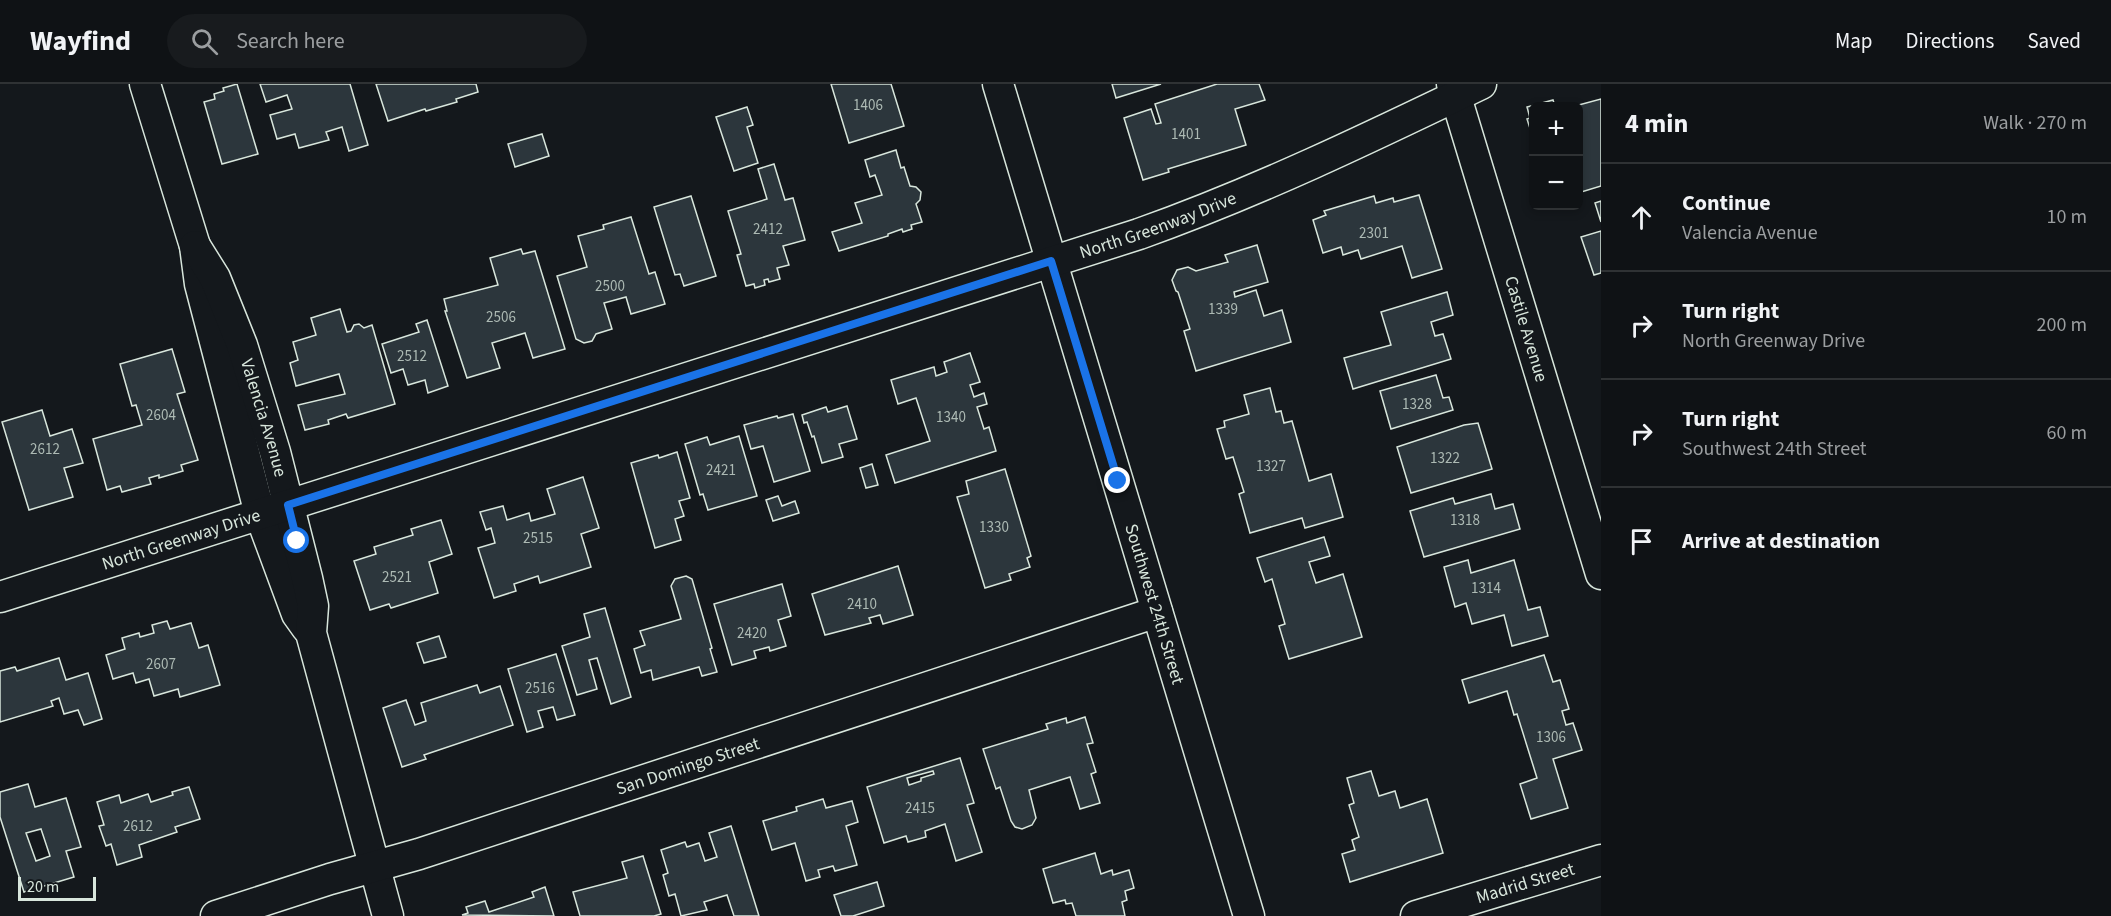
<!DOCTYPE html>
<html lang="en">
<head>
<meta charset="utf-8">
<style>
  :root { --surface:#0f1215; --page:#181b1e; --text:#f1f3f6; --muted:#9b9ea0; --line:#2f3234 }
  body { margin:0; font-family:"Source Sans 3",sans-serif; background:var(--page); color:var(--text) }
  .controls { position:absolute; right:18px; top:18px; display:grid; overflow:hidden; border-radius:9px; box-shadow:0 3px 9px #0003 }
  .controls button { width:54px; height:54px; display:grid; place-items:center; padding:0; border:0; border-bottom:2px solid var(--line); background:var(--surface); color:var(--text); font:30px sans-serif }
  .scale { position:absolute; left:18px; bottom:15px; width:78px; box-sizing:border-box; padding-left:6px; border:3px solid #d8e6dc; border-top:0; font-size:16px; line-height:21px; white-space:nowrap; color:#d8e6dc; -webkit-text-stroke:4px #14181c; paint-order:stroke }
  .stop { position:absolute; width:18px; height:18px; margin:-14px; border:4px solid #1a73e8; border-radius:50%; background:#fff }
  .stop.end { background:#1a73e8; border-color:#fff; box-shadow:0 2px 6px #0008 }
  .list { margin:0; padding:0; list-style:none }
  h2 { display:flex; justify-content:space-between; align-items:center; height:78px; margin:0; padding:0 24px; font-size:26px }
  h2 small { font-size:20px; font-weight:400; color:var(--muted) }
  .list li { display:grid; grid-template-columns:39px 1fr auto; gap:18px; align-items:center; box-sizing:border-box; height:108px; padding:0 24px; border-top:2px solid var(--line) }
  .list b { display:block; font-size:22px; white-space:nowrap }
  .list p { margin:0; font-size:20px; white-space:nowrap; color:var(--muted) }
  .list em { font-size:20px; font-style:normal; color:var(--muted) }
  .icon { flex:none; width:33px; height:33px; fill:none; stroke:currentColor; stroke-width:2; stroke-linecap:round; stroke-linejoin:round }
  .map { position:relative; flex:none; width:1601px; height:832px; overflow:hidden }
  header { display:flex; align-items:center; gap:36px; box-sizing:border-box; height:84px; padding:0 30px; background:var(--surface); border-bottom:2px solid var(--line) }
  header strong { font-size:28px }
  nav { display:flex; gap:33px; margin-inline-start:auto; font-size:21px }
  .search { width:420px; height:54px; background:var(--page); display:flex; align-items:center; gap:15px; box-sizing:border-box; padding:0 21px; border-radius:33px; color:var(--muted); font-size:22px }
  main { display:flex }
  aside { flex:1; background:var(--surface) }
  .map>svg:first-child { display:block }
  .building { fill:#2c363c; stroke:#d8e6dc; stroke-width:1.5; fill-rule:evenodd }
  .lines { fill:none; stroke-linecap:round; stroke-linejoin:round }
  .minor-casing { stroke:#d8e6dc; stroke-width:33 }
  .minor { stroke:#14181c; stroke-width:30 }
  .route { stroke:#1a73e8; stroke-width:8 }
  .labels { text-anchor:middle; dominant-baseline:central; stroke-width:4.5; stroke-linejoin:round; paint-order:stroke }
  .number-label { font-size:15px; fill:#adbab4 }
  .street-label { font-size:18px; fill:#d8e6dc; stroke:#14181c }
</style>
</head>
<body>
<header>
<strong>Wayfind</strong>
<div class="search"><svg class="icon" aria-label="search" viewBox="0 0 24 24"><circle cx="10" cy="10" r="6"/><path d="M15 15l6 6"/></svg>Search here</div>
<nav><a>Map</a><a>Directions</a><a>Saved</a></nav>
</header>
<main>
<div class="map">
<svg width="1601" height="832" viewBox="0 0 1601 832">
  <rect width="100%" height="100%" fill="#14181c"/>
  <!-- building -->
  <g class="building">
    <path d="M237 0 258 70 222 80 204 18 215 15 214 10 224 7 223 4Z"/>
    <path d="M260 0H350L368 61 349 67 342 43 326 48 329 56 299 64 295 50 277 55 270 31 292 25 287 11 266 18Z"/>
    <path d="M376 0H476L478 8 456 15 457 18 426 27 425 25 388 37Z"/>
    <path d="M831 0H891L904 42 849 59Z"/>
    <path d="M1112 0H1161L1116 14Z"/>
    <path d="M1217 0H1259L1265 16 1235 25 1246 61 1168 85 1169 88 1143 96 1124 34 1151 25 1156 40 1161 39 1155 20Z"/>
    <path d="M1601 15V102L1578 109V22H1575Z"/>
    <path d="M1553 16 1555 22H1534V57L1527 35 1530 34 1527 23Z"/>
    <path d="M747 23 753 41 747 43 758 79 734 87 716 33Z"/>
    <path d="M542 50 549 72 515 83 508 60Z"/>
    <path d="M896 66 901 84 904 83 910 102 916 103 921 108 920 116 916 120 922 138 911 141 912 145 903 148 902 145 888 150V152L839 167 832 148 862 139 855 119 882 111 875 91 870 93 865 76Z"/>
    <path d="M774 80 785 116 793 114 805 156 783 162 789 181 777 184 780 195 769 198 768 195 764 196 765 201 755 204 754 200 746 202 737 171 741 170 728 127 767 115 758 85Z"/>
    <path d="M1419 111 1442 185 1412 194 1402 162 1361 175 1358 166 1343 171 1341 163 1323 169 1313 136 1326 131 1324 127 1374 112 1376 119 1393 114 1394 118Z"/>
    <path d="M691 112 716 192 684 202 680 190 675 191 654 123Z"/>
    <path d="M1601 117V138L1595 119Z"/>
    <path d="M631 133 649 190 655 188 665 220 631 230 626 213 604 219 612 245 596 250 592 257 584 259 576 255 557 192 587 183 578 152 604 145 603 141Z"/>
    <path d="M1601 147V189L1594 191 1581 153Z"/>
    <path d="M1257 161 1268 198 1234 208 1235 213 1256 206 1264 232 1282 226 1291 258 1196 287 1184 247 1190 245 1178 208 1176 207 1172 196 1177 186 1188 183 1196 187 1228 178 1225 171Z"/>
    <path d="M521 165 523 170 535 167 565 265 533 274 525 249 492 259 500 284 467 294 445 227H447L444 215 498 201 490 174Z"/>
    <path d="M1447 208 1453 231 1431 238 1435 252 1443 250 1451 275 1353 305 1344 274 1391 261 1381 228Z"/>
    <path d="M340 225 347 248 351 247 354 241 359 240 364 244 372 241 395 320 348 334 346 330 328 336 329 340 305 346 298 321 345 310 339 290 296 302 290 279 298 276 293 258 316 251 311 234Z"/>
    <path d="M427 236 448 302 428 309 425 296 408 301 403 285 391 289 382 260 419 248 416 240Z"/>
    <path d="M172 265 185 308 177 310 198 376 181 381 183 387 159 394V391L149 394 151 400 122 408 120 402 107 406 93 355 142 341 136 321 132 322 120 280Z"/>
    <path d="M970 269 980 298 970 301 974 313 984 309 987 320 977 323 984 345 989 343 996 367 895 399 886 371 930 357 916 314 898 320 891 296 934 283 936 292 947 288 944 278Z"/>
    <path d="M1436 291 1443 314 1449 313 1453 326 1391 345 1380 307Z"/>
    <path d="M1270 304 1276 328 1281 327 1284 339 1292 337 1309 397 1331 390 1343 433 1305 444 1302 434 1250 449 1239 410 1244 408 1233 373 1226 375 1217 345 1225 343 1224 337 1249 330 1244 311Z"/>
    <path d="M847 322 857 355 839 360 843 373 822 379 814 352 812 353 807 338 804 339 802 331 826 323 828 328Z"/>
    <path d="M42 326 50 352 72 345 83 379 64 384 73 413 29 426 2 338Z"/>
    <path d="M793 330 810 387 774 398 763 362 751 365 744 341 777 332 778 334Z"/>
    <path d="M1478 339 1492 385 1411 409 1397 363 1464 341Z"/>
    <path d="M739 352 757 412 708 426 703 410 700 411 685 360 707 353 710 361Z"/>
    <path d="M677 368 690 414 679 417 684 432 675 435 681 456 655 464 631 379 658 371 659 374Z"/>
    <path d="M872 380 878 401 866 404 860 384Z"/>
    <path d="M1005 385 1031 472 1027 474 1030 483 1009 490 1011 496 985 504 957 413 969 410 966 397Z"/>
    <path d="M583 393 599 444 581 450 591 483 540 499 538 492 514 500 516 507 494 514 478 464 495 459 491 444 486 446 480 428 503 422 507 436 529 429 531 437 555 430 547 405Z"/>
    <path d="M1491 410 1495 425 1513 420 1520 445 1424 473 1410 427 1453 414 1455 420Z"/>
    <path d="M778 412 782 422 795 417 799 429 773 437 766 416Z"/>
    <path d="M441 436 452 470 429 478 438 509 391 524 389 520 370 526 354 477 376 470 374 463 413 451 411 445Z"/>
    <path d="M1324 453 1330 472 1309 478 1316 499 1343 490 1362 553 1289 575 1279 542 1285 540 1272 495 1265 498 1257 474Z"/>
    <path d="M1468 476 1471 489 1514 476 1528 526 1540 523 1548 552 1512 562 1504 531 1472 540 1466 519 1455 523 1444 483Z"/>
    <path d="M898 482 913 531 883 540 880 531 869 534 871 539 825 551 812 510Z"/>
    <path d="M686 492 692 495 712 564 710 565 717 588 702 592 699 583 653 596 651 586 641 589 634 565 645 561 640 547 681 535 671 502 675 495Z"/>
    <path d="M782 500 791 532 778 536 786 562 770 567 769 563 754 567 756 574 732 581 714 520Z"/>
    <path d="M605 524 631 613 611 620 597 574 589 576 597 605 577 611 562 562 590 553 584 530Z"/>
    <path d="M167 537 170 545 191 539 199 564 208 561 220 601 180 613 178 605 154 612 149 595 136 599 133 589 113 595 106 571 125 565 122 554 139 549 140 553 154 549 152 541Z"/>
    <path d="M439 552 446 573 424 579 417 559Z"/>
    <path d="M556 570 575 631 557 636 553 623 538 627 543 643 527 648 508 585Z"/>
    <path d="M1544 571 1553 598 1560 596 1569 625 1562 627 1566 641 1573 639 1582 666 1553 675 1568 724 1531 735 1520 700 1537 694 1517 630 1514 631 1507 607 1469 619 1462 596Z"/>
    <path d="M59 574 66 596 88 589 102 635 84 641 78 626 64 630 59 614 51 617 53 622 0 638V587L15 583 17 587Z"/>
    <path d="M477 601 480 609 500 602 513 641 424 671 426 675 402 683 383 624 406 616 415 641 426 637 421 619Z"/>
    <path d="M1085 633 1093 659 1087 660 1096 688 1091 690 1100 719 1080 725 1070 693 1029 706 1036 734 1032 741 1022 745 1015 743 1011 737 1000 703 996 705 983 665 1048 645 1046 640 1066 634 1067 639Z"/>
    <path d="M960 674 974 719 967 721 982 768 956 777 945 740 925 747 926 753 908 758 906 752 884 759 867 703ZM933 687 934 690 921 694V697L909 701 907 694Z"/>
    <path d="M1371 687 1379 712 1395 707 1400 724 1427 715 1443 769 1350 798 1342 770 1355 766 1352 756 1359 753 1349 721 1354 719 1347 694Z"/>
    <path d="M28 700 35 723 66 714 81 763 66 767 74 793 24 808 0 733V708ZM41 745 50 772 36 777 26 749Z"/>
    <path d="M189 703 200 735 175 743 177 748 139 761 142 773 117 781 111 760 106 762 99 742 104 741 97 718 119 711 121 719 148 710 151 718 173 711 172 708Z"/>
    <path d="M823 715 826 724 852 717 858 738 846 742 857 781 835 787 833 782 818 786 820 793 806 797 795 759 772 766 763 737 797 727 796 723Z"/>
    <path d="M731 742 759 832H734L727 811 704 818 707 826 681 832 675 810 669 812 663 791 668 789 661 766 685 758 687 763 699 759 705 777 717 773 709 749Z"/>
    <path d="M1095 769 1101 790 1112 786 1113 791 1129 786 1134 804 1125 807 1127 816 1122 818 1125 832H1076L1072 819 1066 820 1065 816 1053 819 1043 785Z"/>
    <path d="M643 772 661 830 654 832H580L573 808 627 794 622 778Z"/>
    <path d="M877 798 884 822 853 832H841L834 811Z"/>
    <path d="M545 803 554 832 462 831 468 829 466 823 485 817 489 828 534 813 532 808Z"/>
  </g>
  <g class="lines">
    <defs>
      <g id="minor">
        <path d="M145 0 195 162 200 200 260 430 297 530 307 544"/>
        <path id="s1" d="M998 0 1249 832"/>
        <path id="s2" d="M1452 0 1601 490"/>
        <path id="s3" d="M195 162 215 194 242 261 275 368 307 494 313 522 311 549 388 832"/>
        <path id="s4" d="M0 513 1139 150C1257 108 1369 54 1481 0"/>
        <path id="s5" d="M216 832 330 795 419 770 1157 528"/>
        <path id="s6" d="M1416 832 1601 776"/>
      </g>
    </defs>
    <!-- minor casing -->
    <use href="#minor" class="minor-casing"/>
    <!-- minor -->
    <use href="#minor" class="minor"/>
  </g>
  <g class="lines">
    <!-- route -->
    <path class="route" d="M297 457 288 421 1051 177 1118 397"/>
  </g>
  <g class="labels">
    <!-- number labels -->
    <g class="number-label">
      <text x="868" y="21">1406</text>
      <text x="1186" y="50">1401</text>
      <text x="768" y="145">2412</text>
      <text x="1374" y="149">2301</text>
      <text x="610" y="202">2500</text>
      <text x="1223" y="225">1339</text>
      <text x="501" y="233">2506</text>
      <text x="412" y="272">2512</text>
      <text x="1417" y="320">1328</text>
      <text x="161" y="331">2604</text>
      <text x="951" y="333">1340</text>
      <text x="45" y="365">2612</text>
      <text x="1445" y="374">1322</text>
      <text x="1271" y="382">1327</text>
      <text x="721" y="386">2421</text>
      <text x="1465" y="436">1318</text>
      <text x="994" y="443">1330</text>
      <text x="538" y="454">2515</text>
      <text x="397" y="493">2521</text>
      <text x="1486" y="504">1314</text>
      <text x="862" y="520">2410</text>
      <text x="752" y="549">2420</text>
      <text x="161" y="580">2607</text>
      <text x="540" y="604">2516</text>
      <text x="1551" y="653">1306</text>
      <text x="920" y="724">2415</text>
      <text x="138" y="742">2612</text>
    </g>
    <!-- street labels -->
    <g class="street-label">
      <text stroke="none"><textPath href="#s4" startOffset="1216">North Greenway Drive</textPath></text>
      <text stroke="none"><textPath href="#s2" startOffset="256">Castile Avenue</textPath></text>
      <text stroke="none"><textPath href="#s3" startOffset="186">Valencia Avenue</textPath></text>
      <text stroke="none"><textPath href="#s4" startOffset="190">North Greenway Drive</textPath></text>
      <text stroke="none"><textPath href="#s1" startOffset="543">Southwest 24th Street</textPath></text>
      <text stroke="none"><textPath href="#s5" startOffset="495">San Domingo Street</textPath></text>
      <text stroke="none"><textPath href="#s6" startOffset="114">Madrid Street</textPath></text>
    </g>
  </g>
</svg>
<div class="controls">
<button>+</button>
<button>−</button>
</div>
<div class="scale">20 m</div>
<div class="stop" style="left:297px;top:457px"></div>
<div class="stop end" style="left:1118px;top:397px"></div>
</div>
<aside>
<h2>4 min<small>Walk · 270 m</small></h2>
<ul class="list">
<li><svg class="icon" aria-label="ahead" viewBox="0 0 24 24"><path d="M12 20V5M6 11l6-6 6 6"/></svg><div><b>Continue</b><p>Valencia Avenue</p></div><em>10 m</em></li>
<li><svg class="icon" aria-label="right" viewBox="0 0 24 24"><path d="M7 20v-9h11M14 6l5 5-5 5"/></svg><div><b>Turn right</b><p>North Greenway Drive</p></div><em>200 m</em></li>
<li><svg class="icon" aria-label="right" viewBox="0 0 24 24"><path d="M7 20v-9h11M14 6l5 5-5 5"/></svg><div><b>Turn right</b><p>Southwest 24th Street</p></div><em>60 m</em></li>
<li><svg class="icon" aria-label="arrive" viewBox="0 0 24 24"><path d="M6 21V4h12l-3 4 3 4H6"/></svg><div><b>Arrive at destination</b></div></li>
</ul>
</aside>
</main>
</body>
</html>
